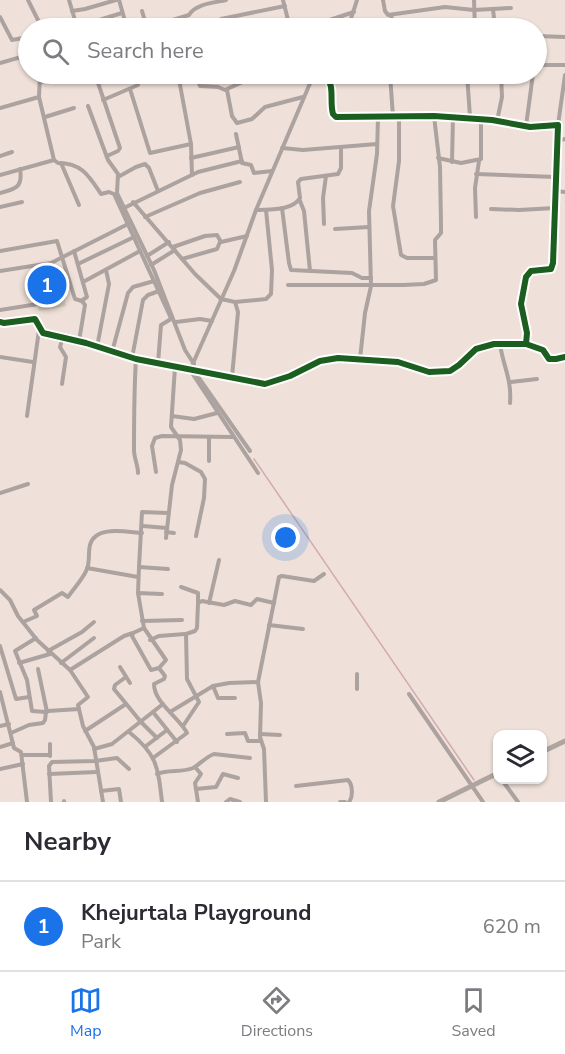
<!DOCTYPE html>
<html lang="en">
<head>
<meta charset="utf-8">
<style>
  :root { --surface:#fff; --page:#f2f2f3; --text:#2b2b33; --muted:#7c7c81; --line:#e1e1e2; --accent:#1a73e8 }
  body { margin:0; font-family:"Nunito Sans",sans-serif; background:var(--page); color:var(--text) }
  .controls { position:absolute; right:18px; bottom:18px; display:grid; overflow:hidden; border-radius:12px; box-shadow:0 2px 4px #0004 }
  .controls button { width:54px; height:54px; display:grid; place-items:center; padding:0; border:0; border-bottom:2px solid var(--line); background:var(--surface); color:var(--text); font:30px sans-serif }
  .you { position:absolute; left:286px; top:538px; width:21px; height:21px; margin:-15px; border:4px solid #fff; border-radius:50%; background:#1a73e8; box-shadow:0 0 0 9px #1a73e833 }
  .badge { display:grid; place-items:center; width:39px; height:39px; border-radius:50%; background:var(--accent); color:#fff; font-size:20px; font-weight:700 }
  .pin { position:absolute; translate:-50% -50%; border:3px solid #fff; box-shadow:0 2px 6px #0006 }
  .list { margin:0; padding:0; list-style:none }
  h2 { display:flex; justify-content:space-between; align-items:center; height:78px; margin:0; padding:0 24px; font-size:26px }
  h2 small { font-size:20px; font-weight:400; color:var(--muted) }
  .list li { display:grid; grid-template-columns:39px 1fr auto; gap:18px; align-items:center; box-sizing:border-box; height:90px; padding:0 24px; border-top:2px solid var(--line) }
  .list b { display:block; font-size:22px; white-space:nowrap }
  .list p { margin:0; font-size:20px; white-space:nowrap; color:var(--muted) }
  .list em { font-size:20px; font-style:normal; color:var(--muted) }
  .icon { flex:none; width:33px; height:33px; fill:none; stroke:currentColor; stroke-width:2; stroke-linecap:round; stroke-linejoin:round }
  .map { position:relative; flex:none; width:565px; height:802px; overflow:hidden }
  .search { position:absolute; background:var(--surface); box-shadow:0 2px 4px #0004; left:18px; right:18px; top:18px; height:66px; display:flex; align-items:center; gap:15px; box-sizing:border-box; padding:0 21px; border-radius:33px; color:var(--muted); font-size:22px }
  .sheet { height:168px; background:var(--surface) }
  nav { display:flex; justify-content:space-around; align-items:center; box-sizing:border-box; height:84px; border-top:2px solid var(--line); background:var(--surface); font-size:16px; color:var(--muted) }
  nav a { display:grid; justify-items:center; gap:3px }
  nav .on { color:var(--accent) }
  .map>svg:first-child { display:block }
  .green { fill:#dbd2bd }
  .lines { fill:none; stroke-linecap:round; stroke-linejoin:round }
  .stream { stroke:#d4aaae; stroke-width:1.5 }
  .minor { stroke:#aca29f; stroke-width:4 }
  .major { stroke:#afa5a0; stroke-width:5 }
  .cycleway-casing { stroke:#fff; stroke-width:10 }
  .cycleway { stroke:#1b5e20; stroke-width:6 }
</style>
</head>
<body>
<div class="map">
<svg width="565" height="802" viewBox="0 0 565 802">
  <rect width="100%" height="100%" fill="#efe1d9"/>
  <!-- green -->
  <path class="green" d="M57 272 66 306 39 311 31 278Z"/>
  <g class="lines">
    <!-- stream -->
    <path class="stream" d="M254 459 474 780"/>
    <!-- minor -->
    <g class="minor">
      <path d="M28 0 42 28"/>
      <path d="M69 0 77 27"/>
      <path d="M119 0 127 28"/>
      <path d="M283 0 290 28"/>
      <path d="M383 0 385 11 388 15 445 7 474 10 511 8"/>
      <path d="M474 0 475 28"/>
      <path d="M493 9 495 28"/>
      <path d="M72 11 85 9 116 0"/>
      <path d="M142 11 147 28"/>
      <path d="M391 15 394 28"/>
      <path d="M0 17 12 40 28 37"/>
      <path d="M166 22 189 15C195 4 213 3 226 0"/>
      <path d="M73 28 122 13"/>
      <path d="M166 28 201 21 204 28"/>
      <path d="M215 28 220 27 221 19 285 6"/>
      <path d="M305 28 354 12"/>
      <path d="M348 28 357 0"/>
      <path d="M536 36 565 37"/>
      <path d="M0 63 28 55"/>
      <path d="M536 65H565"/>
      <path d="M40 74 39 97 54 160 58 163C82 163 89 176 101 194L109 192 114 194 170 316 171 319 161 325 158 363"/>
      <path d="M95 74 120 148 118 151 107 156"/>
      <path d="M178 74 191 144 192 175"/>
      <path d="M195 74 200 86 218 87 225 90 247 80 288 74"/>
      <path d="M324 74C336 85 329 100 333 114L336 117 434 116 492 120 530 127 558 125 553 263 551 269 531 271 526 277 521 304 527 333 526 344"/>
      <path d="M390 74 393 117"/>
      <path d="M467 74 470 117"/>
      <path d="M41 82 58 77 61 74"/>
      <path d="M97 82 123 74"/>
      <path d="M130 89 150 153 191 144"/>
      <path d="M227 90 232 116 237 123 252 119 265 107 303 97"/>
      <path d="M103 100 138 85V74"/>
      <path d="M88 106 108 160 118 174 117 193 154 270 185 350 194 364"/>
      <path d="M0 108 39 97"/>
      <path d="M45 117 74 108"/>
      <path d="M399 117V161L393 206 401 255 407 258H435"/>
      <path d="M497 121 502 97 501 74"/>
      <path d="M558 125 565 75"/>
      <path d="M526 126 533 74"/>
      <path d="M236 134 242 163 251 165 254 173 272 171"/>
      <path d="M558 141 565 139"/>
      <path d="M282 148 303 150 377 144"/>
      <path d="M0 156 12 152"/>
      <path d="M191 158 239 147"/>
      <path d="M438 158 461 163 481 159V119"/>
      <path d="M452 162 453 117"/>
      <path d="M61 163 79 205"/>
      <path d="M476 174 556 177"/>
      <path d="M0 175 54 160"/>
      <path d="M118 177 136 167 145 164 149 168 158 191"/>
      <path d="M555 191 565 192"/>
      <path d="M0 193C16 189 23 187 20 169"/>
      <path d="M300 201 304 211 310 271"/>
      <path d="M133 202 195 274 221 299 235 302 238 312 232 377"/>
      <path d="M0 207 22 202"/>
      <path d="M124 208 198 172 242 161"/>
      <path d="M282 208 289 263 291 270 352 273 362 278H371"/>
      <path d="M491 209 519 210 555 208"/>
      <path d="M256 210C270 209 292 211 300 198L298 182 301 179 338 174 341 168V147"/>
      <path d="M145 217 200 193 240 182"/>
      <path d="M476 217 475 188 479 161"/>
      <path d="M324 224 323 198 326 176"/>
      <path d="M335 229 369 227"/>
      <path d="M173 247 205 236 217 235 221 242 247 236"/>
      <path d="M0 251 57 241 75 299 82 301 85 305 79 341"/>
      <path d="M74 251 87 297 81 301"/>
      <path d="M147 256 169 242"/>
      <path d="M182 259 217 249 220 242"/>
      <path d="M78 264 134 237"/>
      <path d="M151 265 175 250"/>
      <path d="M0 271 51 263 128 224"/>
      <path d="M83 282 140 251"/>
      <path d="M288 285H403L424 284 436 280 435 240 441 233V225L440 167 434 116"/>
      <path d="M235 302 266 299 271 294 272 270 266 210"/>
      <path d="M0 310 38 304"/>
      <path d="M0 322 4 323 35 319 43 333 86 343 136 359 265 384 290 376 320 361 338 358 398 362 429 372 450 371 459 365 476 349 494 344H526L543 350 549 359H556L565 357"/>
      <path d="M176 322 200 319 212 321"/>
      <path d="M500 344C503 366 512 379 510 403"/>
      <path d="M97 347 109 284 106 270"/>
      <path d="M112 352 128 293 133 287 154 281"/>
      <path d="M0 357 33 362"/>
      <path d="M132 358 143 300 148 295 159 291"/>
      <path d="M136 359C134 390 134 420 134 450 134 458 138 465 138 473"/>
      <path d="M360 359 365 313 371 286 369 211 377 154 378 117"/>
      <path d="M194 371 250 451"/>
      <path d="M511 382 537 379"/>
      <path d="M62 384 66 357 60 347 63 337"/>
      <path d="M27 416 39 330"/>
      <path d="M172 416 194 419 217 413"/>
      <path d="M209 437V461"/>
      <path d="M178 462 185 463 201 472 205 479 204 498 196 536"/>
      <path d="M156 472 152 446 155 438 162 436 233 437"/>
      <path d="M258 473 190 370 234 271 256 210 314 74"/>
      <path d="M0 493 28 484"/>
      <path d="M143 526 167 528"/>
      <path d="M166 532 174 533"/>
      <path d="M166 538 172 485 181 450 180 440 171 427 175 367"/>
      <path d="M139 567 142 512 168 513"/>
      <path d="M87 568 138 577"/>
      <path d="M181 587 198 593V603"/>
      <path d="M0 590 10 600 18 616 37 640 70 670 88 697 78 705 83 726 94 747 103 802"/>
      <path d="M138 593 139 567 168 569"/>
      <path d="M209 603 219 560"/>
      <path d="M142 621 182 620"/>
      <path d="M23 622 37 616 34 610 62 593 68 597C74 588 83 579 87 569 90 562 88 553 90 545 95 525 126 532 142 533"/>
      <path d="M269 625 303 629"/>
      <path d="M144 628 133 633 132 636 151 670 159 668"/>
      <path d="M36 638 15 651 27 680 32 711 46 712"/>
      <path d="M150 640 159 636 185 634"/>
      <path d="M0 646 16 699 29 697"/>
      <path d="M48 651 82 632 94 622"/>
      <path d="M19 663 50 654"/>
      <path d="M61 663 94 638"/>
      <path d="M120 667 130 683"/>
      <path d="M38 669 47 712"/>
      <path d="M70 670 124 636 133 633"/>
      <path d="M357 674V689"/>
      <path d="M126 677 115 685 114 689 141 722 157 738"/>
      <path d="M258 682 261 703 260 737 264 749 266 802"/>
      <path d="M213 686 218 698H235"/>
      <path d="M0 692 14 748 21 752 27 802"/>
      <path d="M409 694 483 802"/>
      <path d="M153 712 177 742"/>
      <path d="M170 712 213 686 229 683 258 682 279 577 282 576 314 581 324 574"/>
      <path d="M0 726 9 724"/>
      <path d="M183 726 199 702 187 679 186 634 195 631 197 628 198 603 202 601 224 605 235 601 251 605 257 599 274 603"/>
      <path d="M85 731 126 704"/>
      <path d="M129 732C157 754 158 767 162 802"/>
      <path d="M11 733 29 725 43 723 45 720 46 712 48 711 79 709"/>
      <path d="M227 734 245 733 248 741H261"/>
      <path d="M260 734 280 735"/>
      <path d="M50 744V756"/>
      <path d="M146 746 167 730"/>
      <path d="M0 747 13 743"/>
      <path d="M94 749 112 744 163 704"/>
      <path d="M22 755H50"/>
      <path d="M153 758 187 733C179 717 154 703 154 684L164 679 165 676 159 668 166 660 144 628 138 593 162 594"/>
      <path d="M195 767 201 774 195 783 198 802"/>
      <path d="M0 769 23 764"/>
      <path d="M49 774 97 772"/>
      <path d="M157 774C169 769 181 773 193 768 200 764 206 757 214 754L250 758"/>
      <path d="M502 780 518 802"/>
      <path d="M296 786 348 780C353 785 353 797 349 802"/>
      <path d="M196 789 216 787 223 774 238 778"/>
      <path d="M101 791 119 789 121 802"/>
      <path d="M64 801V802"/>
      <path d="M51 802 49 766 52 762 95 761 117 758 129 769"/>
      <path d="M226 802 230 799 240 802"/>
      <path d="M340 802H345"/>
    </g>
    <!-- major -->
    <g class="major">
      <path d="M542 752 565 741"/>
      <path d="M439 802 498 773"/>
    </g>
    <defs>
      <g id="cycleway">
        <path d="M324 74C336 85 329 100 333 114L336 117 434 116 492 120 530 127 558 125 553 263 551 269 531 271 526 277 521 304 527 333 526 344"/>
        <path d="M0 322 4 323 35 319 43 333 86 343 136 359 265 384 290 376 320 361 338 358 398 362 429 372 450 371 459 365 476 349 494 344H526L543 350 549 359H556L565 357"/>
      </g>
    </defs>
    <!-- cycleway casing -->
    <use href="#cycleway" class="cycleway-casing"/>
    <!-- cycleway -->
    <use href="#cycleway" class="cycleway"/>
  </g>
</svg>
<div class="controls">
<button><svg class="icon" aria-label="layers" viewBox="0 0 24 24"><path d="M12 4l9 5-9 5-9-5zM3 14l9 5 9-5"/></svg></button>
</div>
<div class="you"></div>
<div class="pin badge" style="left:47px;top:285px">1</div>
<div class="search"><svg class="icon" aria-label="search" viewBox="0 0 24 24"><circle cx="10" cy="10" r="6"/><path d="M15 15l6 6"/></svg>Search here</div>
</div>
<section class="sheet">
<h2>Nearby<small></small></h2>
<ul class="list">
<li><span class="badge">1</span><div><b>Khejurtala Playground</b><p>Park</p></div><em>620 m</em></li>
</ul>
</section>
<nav>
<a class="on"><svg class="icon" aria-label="map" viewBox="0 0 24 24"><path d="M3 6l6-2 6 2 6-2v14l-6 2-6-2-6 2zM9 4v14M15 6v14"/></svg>Map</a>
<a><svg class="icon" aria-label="directions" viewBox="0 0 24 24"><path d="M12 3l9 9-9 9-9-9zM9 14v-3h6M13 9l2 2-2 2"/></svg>Directions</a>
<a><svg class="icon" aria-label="saved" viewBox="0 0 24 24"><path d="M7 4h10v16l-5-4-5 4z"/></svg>Saved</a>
</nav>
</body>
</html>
